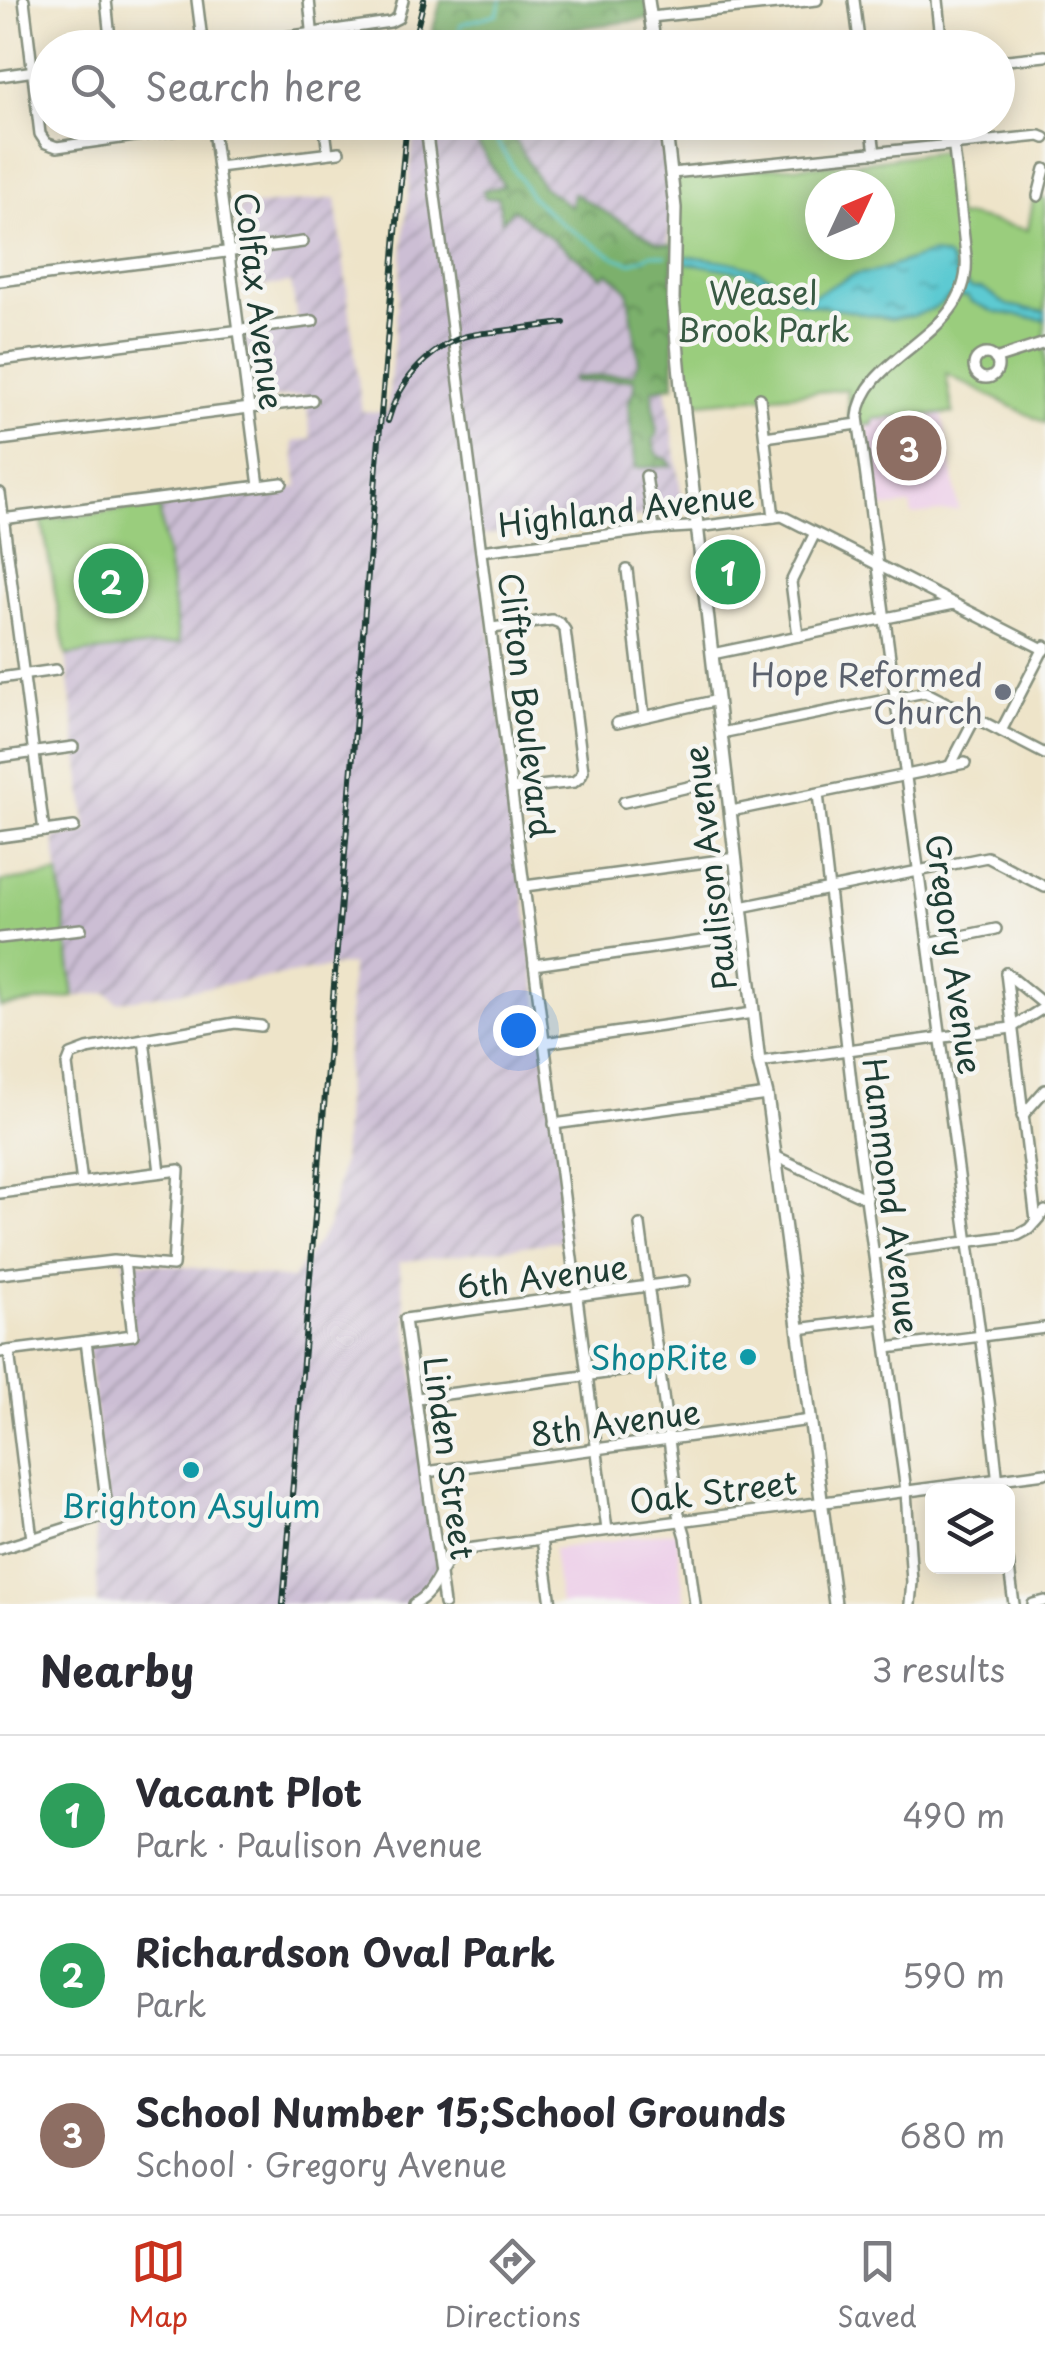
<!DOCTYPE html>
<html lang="en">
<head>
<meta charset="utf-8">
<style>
  :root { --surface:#fff; --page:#f7f7f7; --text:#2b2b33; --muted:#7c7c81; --line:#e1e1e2; --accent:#c8321e }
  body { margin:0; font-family:"Playpen Sans",sans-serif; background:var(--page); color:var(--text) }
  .controls { position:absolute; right:30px; bottom:30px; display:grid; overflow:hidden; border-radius:15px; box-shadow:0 5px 25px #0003 }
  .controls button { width:90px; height:90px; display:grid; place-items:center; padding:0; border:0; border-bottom:2px solid var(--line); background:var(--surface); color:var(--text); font:50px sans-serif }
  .compass { position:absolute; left:805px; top:170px; width:90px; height:90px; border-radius:50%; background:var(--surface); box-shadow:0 5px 25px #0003; rotate:46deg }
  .you { position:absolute; left:518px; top:1030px; width:35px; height:35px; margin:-25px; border:8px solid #fff; border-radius:50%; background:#1a73e8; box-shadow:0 0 0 15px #1a73e833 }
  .badge { display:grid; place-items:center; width:65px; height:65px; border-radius:50%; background:var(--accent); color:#fff; font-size:32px; font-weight:700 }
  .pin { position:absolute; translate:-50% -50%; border:5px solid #fff; box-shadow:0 2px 10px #0006 }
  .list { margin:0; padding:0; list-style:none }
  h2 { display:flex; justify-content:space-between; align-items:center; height:130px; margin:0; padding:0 40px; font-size:42px }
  h2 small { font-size:32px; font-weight:400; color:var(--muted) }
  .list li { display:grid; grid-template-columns:65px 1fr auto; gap:30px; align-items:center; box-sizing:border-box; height:160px; padding:0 40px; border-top:2px solid var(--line) }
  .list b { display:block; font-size:38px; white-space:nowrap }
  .list p { margin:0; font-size:32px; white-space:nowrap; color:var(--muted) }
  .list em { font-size:32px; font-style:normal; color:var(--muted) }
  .icon { flex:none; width:55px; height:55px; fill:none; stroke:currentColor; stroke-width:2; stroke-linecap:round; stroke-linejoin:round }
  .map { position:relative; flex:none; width:1045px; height:1604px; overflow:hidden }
  .search { position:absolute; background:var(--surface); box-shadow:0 5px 25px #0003; left:30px; right:30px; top:30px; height:110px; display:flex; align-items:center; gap:25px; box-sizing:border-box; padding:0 35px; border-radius:55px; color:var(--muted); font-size:38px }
  .sheet { height:610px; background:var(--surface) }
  nav { display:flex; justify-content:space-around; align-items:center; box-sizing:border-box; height:140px; border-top:2px solid var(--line); background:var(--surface); font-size:28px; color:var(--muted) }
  nav a { display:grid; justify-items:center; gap:5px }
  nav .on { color:var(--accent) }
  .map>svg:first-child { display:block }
  .built { fill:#edd0e9 }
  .industrial { fill:url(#industrial-furrows) }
  .forest { fill:url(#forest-crowns); stroke:#4d7650; stroke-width:2.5 }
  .park { fill:#9acd7d; stroke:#5c8558; stroke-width:2.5; fill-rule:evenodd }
  .water { fill:url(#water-ripples); stroke:#3e8483; stroke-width:2.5 }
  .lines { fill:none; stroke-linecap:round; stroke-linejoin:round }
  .stream { stroke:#5dcad2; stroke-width:2.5 }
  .minor-casing { stroke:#86907e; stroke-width:14 }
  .major-casing { stroke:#86907e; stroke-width:16 }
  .minor { stroke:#fff; stroke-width:9 }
  .major { stroke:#fff; stroke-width:11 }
  .rail-casing { stroke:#1f3d34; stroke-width:6 }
  .rail { stroke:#f6f6f2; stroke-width:2.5; stroke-dasharray:8; stroke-linecap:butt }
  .worship-dot { fill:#6b7280; stroke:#f6f6f2; stroke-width:4 }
  .culture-dot { fill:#0f9aa8; stroke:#f6f6f2; stroke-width:4 }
  .labels { text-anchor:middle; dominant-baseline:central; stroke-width:9; stroke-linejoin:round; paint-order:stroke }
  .park-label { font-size:32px; fill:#385a43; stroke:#f6f6f2 }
  .street-label { font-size:32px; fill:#1f3d34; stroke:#f6f6f2 }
  .worship-label { font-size:32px; fill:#5b616d; stroke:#f6f6f2; text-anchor:end }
  .culture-label { font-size:32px; fill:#0d838f; stroke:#f6f6f2; text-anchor:end }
</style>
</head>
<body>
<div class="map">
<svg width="1045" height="1604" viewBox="0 0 1045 1604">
  <defs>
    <pattern id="industrial-furrows" width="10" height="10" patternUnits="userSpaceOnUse" patternTransform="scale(2.5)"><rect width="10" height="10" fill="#ccbed4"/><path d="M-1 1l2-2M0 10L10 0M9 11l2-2" fill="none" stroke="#a59cad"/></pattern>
    <pattern id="forest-crowns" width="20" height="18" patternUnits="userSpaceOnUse" patternTransform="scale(2.5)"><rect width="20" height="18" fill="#7bb06c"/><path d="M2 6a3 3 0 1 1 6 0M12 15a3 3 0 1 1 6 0" fill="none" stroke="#64905a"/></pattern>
    <pattern id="water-ripples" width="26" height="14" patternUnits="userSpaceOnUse" patternTransform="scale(2.5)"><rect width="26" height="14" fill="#5dcad2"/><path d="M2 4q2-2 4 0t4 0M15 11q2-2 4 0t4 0" fill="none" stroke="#4ca5ab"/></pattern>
  </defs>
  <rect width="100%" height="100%" fill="#f6f6f2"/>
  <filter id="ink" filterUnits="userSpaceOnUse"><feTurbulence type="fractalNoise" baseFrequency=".01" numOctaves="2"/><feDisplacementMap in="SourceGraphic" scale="20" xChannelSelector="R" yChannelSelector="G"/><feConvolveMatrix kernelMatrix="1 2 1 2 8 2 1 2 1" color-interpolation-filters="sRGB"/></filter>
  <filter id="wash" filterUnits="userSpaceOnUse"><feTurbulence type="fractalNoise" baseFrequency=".0048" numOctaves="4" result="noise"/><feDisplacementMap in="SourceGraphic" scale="40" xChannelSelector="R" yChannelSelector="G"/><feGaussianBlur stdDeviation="2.25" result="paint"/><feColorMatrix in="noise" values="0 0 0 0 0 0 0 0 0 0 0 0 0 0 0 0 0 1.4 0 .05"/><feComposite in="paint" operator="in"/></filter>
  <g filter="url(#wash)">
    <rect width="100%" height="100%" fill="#eee4c9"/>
    <!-- built -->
    <g class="built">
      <path d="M942 413 959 510 912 515 910 505 877 508 867 426 873 425 872 419Z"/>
      <path d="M676 1531 685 1604H560L553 1549Z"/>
    </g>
    <!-- industrial -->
    <path class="industrial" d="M415 123H659L671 210 668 245 659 243 657 291 666 387 684 512 478 536 569 1240 399 1262 441 1581 413 1604H98L95 1521 108 1517 87 1343 133 1336 124 1260 292 1279 328 1227 342 1163 351 964 117 1002 107 993 74 997 54 838 87 831 66 655 178 643 159 505 298 487 293 442 311 438 305 395 252 400 244 333 298 326 291 283 243 289 239 259 246 257 239 207 336 198 362 411 387 412Z"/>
    <!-- forest -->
    <g class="forest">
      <path d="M441 0H648L651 19 470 41 471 47 428 48Z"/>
      <path d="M465 123H505L542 186 571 207 573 193 658 243 674 245V386L652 389 657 435 653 440C655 451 655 456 667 459L672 466 636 468 628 404 635 388 634 379 573 382V378L633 374 639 362 628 292 620 282 607 272 603 277 513 209 502 221 498 197 485 198 483 190 504 186Z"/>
    </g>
    <!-- park -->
    <g class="park">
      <path d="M949 150 957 217 969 216 1028 230 1034 194 1045 200V423L946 374 953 413 873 419V425H850L847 389 690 404 673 299 672 173 859 163ZM820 185H880V245H820Z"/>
      <path d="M159 505 179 643 66 655 42 520Z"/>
      <path d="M744 560 747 585 712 590 709 565Z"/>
      <path d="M59 874 74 997 0 1007V882Z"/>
    </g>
    <!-- water -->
    <path class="water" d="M932 253 947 257 951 262 957 277 972 288H982L1007 305 1045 312V320L994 312 970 301 968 297 951 296 935 308 913 316 891 319 805 303 793 300 763 279 743 272 682 262V256C707 258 736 261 759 271 775 277 789 297 807 297 814 297 845 277 857 274 862 273 867 273 872 272 892 267 913 258 932 253Z"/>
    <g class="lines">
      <!-- stream -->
      <g class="stream">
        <path d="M455 48 461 24 497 14 501 0"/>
        <path d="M485 122 531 197 562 224 616 258 631 263 653 254 666 256"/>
      </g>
    </g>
  </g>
  <g filter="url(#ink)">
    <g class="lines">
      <defs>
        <g id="minor">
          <path d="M24 0 40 134 46 143 57 147 212 125"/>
          <path d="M106 0 111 48"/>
          <path d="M197 0 203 48"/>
          <path d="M309 0 314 48"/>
          <path d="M854 0 860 48"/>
          <path d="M937 0 942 48"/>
          <path d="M651 17 817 0"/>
          <path d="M312 32 331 48"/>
          <path d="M209 48 390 22 398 18 403 0"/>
          <path d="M998 61 1045 56"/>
          <path d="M0 76 48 69"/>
          <path d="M212 122 259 486"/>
          <path d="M324 122 328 153"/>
          <path d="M421 122 427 135 431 165 607 1530"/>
          <path d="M871 122 875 153"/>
          <path d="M951 122 966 256C973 337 864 352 858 417L989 1401 999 1492"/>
          <path d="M218 167 339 152"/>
          <path d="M672 173 1040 136 1045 138"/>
          <path d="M1038 196 1045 169"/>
          <path d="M0 281 303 242"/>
          <circle cx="986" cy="366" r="12"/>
          <path d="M995 359 1045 343"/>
          <path d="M0 360 313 321"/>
          <path d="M760 398 774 517"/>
          <path d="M765 437 858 424"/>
          <path d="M0 440 312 400"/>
          <path d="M646 476 654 529"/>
          <path d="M0 493 44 831"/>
          <path d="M2 519 282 483"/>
          <path d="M481 551 654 529 706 526 782 516 1045 650"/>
          <path d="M627 570 644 716"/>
          <path d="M492 628 552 620 560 623 565 630 583 771 580 777 574 782 513 789"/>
          <path d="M798 636 791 582 815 533"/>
          <path d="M712 654 954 604"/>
          <path d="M0 678 56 670"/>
          <path d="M617 723 718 700"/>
          <path d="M1001 731 1045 646"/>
          <path d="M721 733 925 692 1045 754"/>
          <path d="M0 757 73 747"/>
          <path d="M950 766 975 718"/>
          <path d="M818 794 856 1125 906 1491 912 1582 910 1604"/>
          <path d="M624 802 727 778"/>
          <path d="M731 811 965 763"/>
          <path d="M0 837 74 827"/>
          <path d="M525 886 736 858"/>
          <path d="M741 907 987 857 1045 887"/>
          <path d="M0 938 81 929"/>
          <path d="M928 943 996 929"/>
          <path d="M534 965 744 935"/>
          <path d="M1006 973 1036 1221"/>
          <path d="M1006 973 1045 1005"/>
          <path d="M144 1039 160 1172"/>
          <path d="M544 1043 753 1013"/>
          <path d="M759 1062 1011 1028 1045 1007"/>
          <path d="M1022 1116 1045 1090"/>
          <path d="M554 1124 767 1095"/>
          <path d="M775 1156 867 1199"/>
          <path d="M82 1183 67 1065 71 1055 87 1049 235 1023 261 1026"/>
          <path d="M0 1193 179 1170 173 1266 113 1261 0 1274"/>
          <path d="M640 1225 679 1514 686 1537 695 1604"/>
          <path d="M875 1254 1018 1235 1029 1229 1045 1211"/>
          <path d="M798 1329 883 1318"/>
          <path d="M887 1348 1045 1328"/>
          <path d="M9 1351 32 1539"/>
          <path d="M0 1352 133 1335 124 1261"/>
          <path d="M417 1398 659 1366"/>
          <path d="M426 1472 810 1420"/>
          <path d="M542 1539 551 1604"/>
          <path d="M0 1549 108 1515 86 1341"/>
          <path d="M1008 1561 1014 1604"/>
          <path d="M414 1604C439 1591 438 1564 459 1550L1045 1473"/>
          <path d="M444 1604 405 1319 685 1281"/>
          <path d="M1033 1604 1045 1601"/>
        </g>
        <g id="major">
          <path d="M648 0 655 48"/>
          <path d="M665 122 675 208 673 299 681 386 759 1062 767 1095 782 1207 835 1604"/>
        </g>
      </defs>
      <!-- minor casing -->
      <use href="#minor" class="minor-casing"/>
      <!-- major casing -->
      <use href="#major" class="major-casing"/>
      <!-- minor -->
      <use href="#minor" class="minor"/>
      <!-- major -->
      <use href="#major" class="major"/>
      <defs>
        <g id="rail">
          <path d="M412 48 424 0"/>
          <path d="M388 421C398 383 426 351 463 337 473 334 484 333 494 332 517 329 540 326 564 323"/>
          <path d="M283 1604 397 221 407 122"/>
        </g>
      </defs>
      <!-- rail casing -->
      <use href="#rail" class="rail-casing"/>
      <!-- rail -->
      <use href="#rail" class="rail"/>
    </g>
  </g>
  <!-- markers -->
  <circle class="worship-dot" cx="1003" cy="692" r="10"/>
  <g class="culture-dot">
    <circle cx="748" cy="1357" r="10"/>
    <circle cx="191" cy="1470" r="10"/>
  </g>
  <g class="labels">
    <!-- park labels -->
    <g class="park-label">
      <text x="763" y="292">Weasel<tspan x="763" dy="37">Brook Park</tspan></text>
    </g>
    <!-- street labels -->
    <g class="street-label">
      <text transform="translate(260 301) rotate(83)">Colfax Avenue</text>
      <text transform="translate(626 509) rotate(-7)">Highland Avenue</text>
      <text transform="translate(527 705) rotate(83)">Clifton Boulevard</text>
      <text transform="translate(709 868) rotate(-97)">Paulison Avenue</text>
      <text transform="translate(955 954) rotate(82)">Gregory Avenue</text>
      <text transform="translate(892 1196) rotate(83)">Hammond Avenue</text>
      <text transform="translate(542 1276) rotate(-7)">6th Avenue</text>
      <text transform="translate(615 1422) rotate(-8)">8th Avenue</text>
      <text transform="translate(450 1458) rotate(82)">Linden Street</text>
      <text transform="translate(713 1491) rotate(-7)">Oak Street</text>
    </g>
    <!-- worship labels -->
    <g class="worship-label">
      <text x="983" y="674">Hope Reformed<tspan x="983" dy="37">Church</tspan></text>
    </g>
    <!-- culture labels -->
    <g class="culture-label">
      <text x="728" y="1357">ShopRite</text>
      <text x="191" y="1505" text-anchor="middle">Brighton Asylum</text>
    </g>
  </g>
</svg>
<div class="controls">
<button><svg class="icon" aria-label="layers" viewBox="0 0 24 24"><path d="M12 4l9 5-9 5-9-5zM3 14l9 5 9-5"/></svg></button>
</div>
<svg class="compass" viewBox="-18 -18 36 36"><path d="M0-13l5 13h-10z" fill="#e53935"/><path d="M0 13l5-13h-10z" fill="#7c7c81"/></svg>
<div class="you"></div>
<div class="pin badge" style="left:728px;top:572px;background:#2e9e5b">1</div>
<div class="pin badge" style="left:111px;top:581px;background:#2e9e5b">2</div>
<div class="pin badge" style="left:909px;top:448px;background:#8d6e63">3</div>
<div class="search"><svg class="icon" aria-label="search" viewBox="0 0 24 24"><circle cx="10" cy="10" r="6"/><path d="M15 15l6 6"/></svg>Search here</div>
</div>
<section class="sheet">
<h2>Nearby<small>3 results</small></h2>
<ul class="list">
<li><span class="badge" style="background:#2e9e5b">1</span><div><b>Vacant Plot</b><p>Park · Paulison Avenue</p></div><em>490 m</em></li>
<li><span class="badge" style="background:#2e9e5b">2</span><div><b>Richardson Oval Park</b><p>Park</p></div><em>590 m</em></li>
<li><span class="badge" style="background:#8d6e63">3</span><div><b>School Number 15;School Grounds</b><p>School · Gregory Avenue</p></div><em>680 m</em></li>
</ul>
</section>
<nav>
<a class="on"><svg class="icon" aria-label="map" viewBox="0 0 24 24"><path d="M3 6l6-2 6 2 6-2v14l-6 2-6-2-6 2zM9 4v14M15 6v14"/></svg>Map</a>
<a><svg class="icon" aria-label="directions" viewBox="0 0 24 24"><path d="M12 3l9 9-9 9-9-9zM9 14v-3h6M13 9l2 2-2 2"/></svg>Directions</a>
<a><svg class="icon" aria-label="saved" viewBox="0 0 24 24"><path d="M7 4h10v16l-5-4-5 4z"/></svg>Saved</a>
</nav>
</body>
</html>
